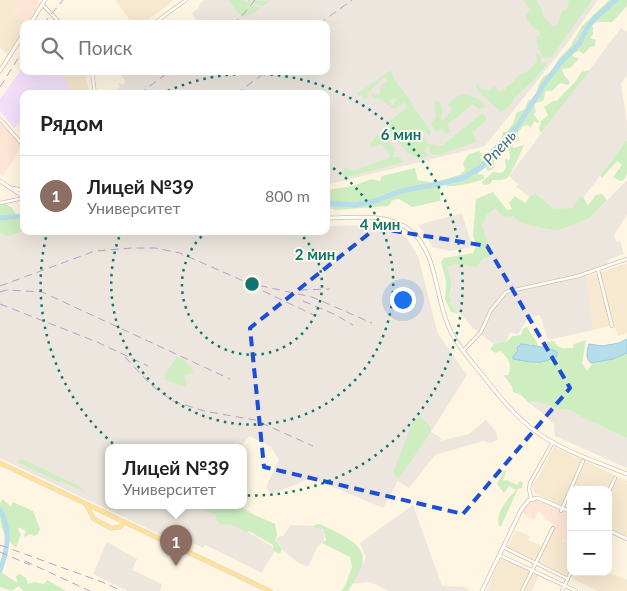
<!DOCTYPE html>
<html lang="ru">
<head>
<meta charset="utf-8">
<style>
  :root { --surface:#fff; --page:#f6f6f6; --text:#222; --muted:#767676; --line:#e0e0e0; --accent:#0b8043 }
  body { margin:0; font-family:Lato,sans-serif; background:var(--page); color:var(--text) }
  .controls { position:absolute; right:15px; bottom:15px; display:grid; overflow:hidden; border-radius:10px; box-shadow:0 5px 20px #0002 }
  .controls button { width:45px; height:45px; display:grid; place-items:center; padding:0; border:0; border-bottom:1px solid var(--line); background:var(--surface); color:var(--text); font:25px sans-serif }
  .you { position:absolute; left:402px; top:299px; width:18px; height:18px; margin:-12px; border:4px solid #fff; border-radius:50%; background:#1a73e8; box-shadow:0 0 0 8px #1a73e833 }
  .badge { display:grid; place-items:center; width:32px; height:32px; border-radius:50%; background:var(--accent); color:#fff; font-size:16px; font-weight:700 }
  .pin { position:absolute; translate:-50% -41px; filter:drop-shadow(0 1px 2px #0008) }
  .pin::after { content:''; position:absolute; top:26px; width:18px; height:15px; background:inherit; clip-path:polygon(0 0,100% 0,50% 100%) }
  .popup { position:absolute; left:105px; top:444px; width:142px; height:65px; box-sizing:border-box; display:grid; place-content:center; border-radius:10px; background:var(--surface); filter:drop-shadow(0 1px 4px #0005); font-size:16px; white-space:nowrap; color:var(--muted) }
  .popup b { font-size:19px; color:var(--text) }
  .popup::after { content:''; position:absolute; left:50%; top:100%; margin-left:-10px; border:10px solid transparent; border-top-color:var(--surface) }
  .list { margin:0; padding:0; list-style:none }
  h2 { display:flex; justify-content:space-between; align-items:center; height:65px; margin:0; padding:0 20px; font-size:21px }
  h2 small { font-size:16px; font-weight:400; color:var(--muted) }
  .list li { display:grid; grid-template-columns:32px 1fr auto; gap:15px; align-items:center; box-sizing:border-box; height:80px; padding:0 20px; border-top:1px solid var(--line) }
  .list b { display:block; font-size:19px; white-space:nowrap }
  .list p { margin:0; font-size:16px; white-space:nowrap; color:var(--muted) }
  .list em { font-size:16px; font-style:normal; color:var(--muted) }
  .icon { flex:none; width:28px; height:28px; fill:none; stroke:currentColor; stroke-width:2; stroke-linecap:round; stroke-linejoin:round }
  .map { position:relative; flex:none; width:627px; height:591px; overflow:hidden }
  .search { position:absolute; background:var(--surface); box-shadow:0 5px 20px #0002; left:20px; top:20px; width:310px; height:55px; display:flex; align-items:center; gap:12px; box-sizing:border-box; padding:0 18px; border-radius:10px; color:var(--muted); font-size:19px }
  .panel { position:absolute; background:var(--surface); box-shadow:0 5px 20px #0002; left:20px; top:90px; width:310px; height:145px; border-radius:10px }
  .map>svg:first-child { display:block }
  .residential { fill:#f7e8d0 }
  .commercial { fill:#ffe5d6 }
  .industrial { fill:#ede6de }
  .education { fill:#f3dffa }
  .green { fill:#ceedc0 }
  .water { fill:#b5ddea; stroke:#9accdc }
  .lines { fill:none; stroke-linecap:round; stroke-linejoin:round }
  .river { stroke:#b5ddea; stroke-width:5 }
  .minor-casing { stroke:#d2c0aa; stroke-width:4 }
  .tertiary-casing { stroke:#d2c0aa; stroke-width:4.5 }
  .secondary-casing { stroke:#d6c0a8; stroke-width:4.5 }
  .primary-casing { stroke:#dfd8d3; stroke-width:5 }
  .minor { stroke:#fff; stroke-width:2.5 }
  .tertiary { stroke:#fff; stroke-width:3 }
  .secondary { stroke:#fff; stroke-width:3 }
  .primary { stroke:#ffe299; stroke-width:4 }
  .rail { stroke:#b9a0c9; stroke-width:1; stroke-dasharray:8 5; stroke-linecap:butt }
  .marked { fill:none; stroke:#1d4ed8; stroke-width:4; stroke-dasharray:10 6; stroke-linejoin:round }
  .ring { fill:none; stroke:#0f766e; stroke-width:2.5; stroke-dasharray:2.5 5 }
  .labels { text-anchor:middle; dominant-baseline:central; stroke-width:4; stroke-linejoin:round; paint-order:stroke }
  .water-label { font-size:16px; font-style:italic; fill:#3d7a8e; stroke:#fff9eb }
  .centre { fill:#0f766e; stroke:#fff9eb; stroke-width:2.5 }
  .ring-label { font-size:15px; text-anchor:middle; font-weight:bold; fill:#0f766e; stroke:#fff9eb; stroke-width:4; stroke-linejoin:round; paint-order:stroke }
</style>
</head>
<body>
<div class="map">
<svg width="627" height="591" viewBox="0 0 627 591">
  <rect width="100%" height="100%" fill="#fef6e2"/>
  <!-- residential -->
  <g class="residential">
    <path d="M0 0H22L13 8 15 14 28 22 24 24V29L7 55 0 47Z"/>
    <path d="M115 0H174L143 24H133Z"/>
    <path d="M61 71H84L90 94H71Z"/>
    <path d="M627 263V333L618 336 614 325 593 330 586 277Z"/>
    <path d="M554 447 627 481V536L608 527V490H571V510L534 493 532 486 540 474Z"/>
    <path d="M516 530 530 536 528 540 542 546 550 531 560 536 564 541 571 544V572H607L627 580V591H598L507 547Z"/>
    <path d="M501 557 539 575 532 590 534 591H486Z"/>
  </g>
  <!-- commercial -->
  <g class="commercial">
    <path d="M22 0H37L40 3 28 22 15 14 13 7Z"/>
    <path d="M0 121 22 145 3 176 0 174Z"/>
    <path d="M537 500 571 515V544L550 531 554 524 545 519 540 512H538L534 520 524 514 523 510 529 503Z"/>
  </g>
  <!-- industrial -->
  <g class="industrial">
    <path d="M205 0H598L565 46 485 146 326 185V94H111L120 87 118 84 120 83 122 85 126 82 118 71H326V24H195L198 22 192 13 198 9 200 3Z"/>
    <path d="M621 28 627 32V75L621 83 627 124V140L564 223 528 199 529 196 516 187 518 184 509 176Z"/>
    <path d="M627 180V215L614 235 616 242 620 241 624 254 608 260 607 264 588 270 586 275 593 330 548 340 540 315 528 318 518 334 510 332 506 342 494 344 475 330 450 303 449 296 452 289 447 267 454 264 476 267 485 233 482 226 487 215 495 207 512 216 521 223 557 231 590 218Z"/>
    <path d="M462 213 472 247 450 251 432 247 427 236 418 225Z"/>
    <path d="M0 223 24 231H326V226L376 225 406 237 418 256 438 334 467 375 431 432 441 438 440 441 469 434 486 420 496 432 498 440 490 443 483 441 435 455 409 488 398 481 383 508 312 478 271 494 266 487 279 460 271 447 250 436 241 445 218 444 217 447H109V505H237L253 513 245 530 276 549 262 572H260L205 545 203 548 185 539 182 545 0 458Z"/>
    <path d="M532 401 546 404 559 410 564 409 577 412V414L627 438V468L555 436 554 428 555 425 540 411 529 403Z"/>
    <path d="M413 505 442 586 464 587 471 591H389L370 582 352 584 366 558 360 543Z"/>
    <path d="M291 525 319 526 324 532V540L317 547 308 567 297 562 283 550 276 540 278 537 283 536Z"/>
    <path d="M107 542 137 559 132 570 162 584 160 591H128L93 574Z"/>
  </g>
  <!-- education -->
  <path class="education" d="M24 66V71H61L70 89 53 94H24V119L14 128 0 111V99Z"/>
  <!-- green -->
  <g class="green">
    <path d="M228 0H243L248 3V0L270 1 263 6 251 2 250 4 261 8 254 13 242 17Z"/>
    <path d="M523 0H536L542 10 543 16 552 26 558 24 562 11 567 9 569 0H592L551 58 543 57 538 48 536 37 539 36 541 32C535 29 527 23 526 15L531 10Z"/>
    <path d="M609 0H627V6L612 22H597L591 25 593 27V34L590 38 596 40 595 46 590 47 584 54 579 51 574 53 572 56 578 58V61L575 62C572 68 568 69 562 69L564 75 570 82 568 85 560 83 552 91H545L544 100 534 104 536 112 534 114 539 122 538 123 534 121 531 128 528 125 522 127 517 135 519 138 518 141 512 143 513 148 524 145C522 150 512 173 508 177 504 181 497 180 492 180L490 184 484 185 482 182 493 172 501 173 504 171 506 167 505 160 506 158 509 161C512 153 507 145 501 140L503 132H506C512 127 515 121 516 113L525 109 528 101 534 97 537 93 538 86 543 77 552 71 559 58 570 47 582 26Z"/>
    <path d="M536 53 542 57 541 63 546 62 547 64 535 79 514 98 510 106 501 112 477 90 476 86 478 83 481 89 489 91 495 86 498 91 505 90 507 86 514 82 516 77 528 71 537 61Z"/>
    <path d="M590 70 541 133 539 128 541 121 548 115 544 107 553 101H557C565 90 574 87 581 72Z"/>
    <path d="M392 71 393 78 410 100 412 105 431 132 430 136 423 130 420 131 421 135 429 145 424 151 429 155 423 158C401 156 406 144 391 137L389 142 396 150 393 153V157H399L404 162 344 178 342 172 345 167 352 171C365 168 375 161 388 159L390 155 382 144 372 147 370 144 375 137 391 125 390 120 406 109 405 102 395 109 390 107 397 100 394 97 390 101 391 104 389 106 382 99 374 98 371 95 373 93 378 95 381 92 379 87 388 81 385 77C378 81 374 88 367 93L368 97 364 100 362 96 357 94 388 72Z"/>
    <path d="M466 94 479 99 485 106 484 108 479 109 473 104 465 110 447 125 450 131 446 134 442 129 437 132 434 129 431 123 436 117 434 101 437 100C443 107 444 110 440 118L443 121 452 109 448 105C452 99 458 95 466 94Z"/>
    <path d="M481 114H484L487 119 473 132 476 142 438 155 431 154 429 147 430 144 439 146 445 144Z"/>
    <path d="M627 140V173L624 180 620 181 613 177 622 165 617 161 602 178 600 176Z"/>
    <path d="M479 151 484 156 488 152H498L501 159 494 161V168L488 171 485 167 477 174 484 175V179C467 184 452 190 435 182L459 175 465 170 463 163 468 155Z"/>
    <path d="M415 168 418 180 434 183 440 188V201L412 207 399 199 393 200 388 206 336 210 326 207V190L353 186 371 179 380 181 382 176Z"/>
    <path d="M493 192 507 210 512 209 509 203 515 196 525 203 530 196 535 194 555 209 572 208 580 197H583L588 205 596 195 602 194 607 200 590 218 557 231 520 223 512 216 503 217 495 208 487 215 482 226 485 233 490 257 484 258 476 267 454 264 447 267C450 277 454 285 449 296L451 299 450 303 459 314 451 312 445 299 446 281 441 262 444 258 473 253 476 246 473 235 476 199Z"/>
    <path d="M4 203 12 208 18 217H24L25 231 8 236 0 232V204Z"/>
    <path d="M527 327C530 334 536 338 538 346L537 348 531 344 524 345 513 356 537 364 553 349 542 348V345H547V342L554 341C558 350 565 348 573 348L574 344 586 340 582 363 587 371 593 363 613 359 627 353V438L576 414V412L564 409 559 410 546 404 532 401 529 403 521 395 513 392 512 386 504 376V375H508C513 364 508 359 501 351L496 353 490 349 494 344 506 342 513 336 521 335 523 329Z"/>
    <path d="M177 357 185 360 186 363 192 368 193 373 184 375 187 383 184 387 164 379 165 374Z"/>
    <path d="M420 416 430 426 431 432 399 478 393 473 413 422Z"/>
    <path d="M22 459 81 487V489L87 493 62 481 59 482 19 463V461Z"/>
    <path d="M504 470 506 471 503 481 507 480 517 485 520 481 523 483 522 488 518 489 501 526H499C495 512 507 500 516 490L509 486 504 493 497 484Z"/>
    <path d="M3 499 11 507 13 502 33 511 40 529 38 534 34 536 30 534 25 537 24 536 26 531 18 527 19 532 21 534 16 548C0 532 0 526 0 503Z"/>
    <path d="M198 505H232L275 524 277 535 275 540 282 549 280 554 274 551 273 545 249 531 246 532 230 524 221 525 216 520V515L198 507Z"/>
    <path d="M320 524C332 530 363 542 363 558 363 569 354 581 348 591H341L345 586 352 567 350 557 322 543 326 540 323 529 315 528 314 525Z"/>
    <path d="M0 571 17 583 16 576 20 574 26 578 28 584 34 582 44 584 47 580 66 591H23L19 586 11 591 0 587Z"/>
  </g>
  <!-- water -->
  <g class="water">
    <path d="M627 339V353L613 359 591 363C585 359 587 350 589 344L602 346 619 343Z"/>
    <path d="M521 344C529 345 552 348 557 352V356C538 366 534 362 513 359V356L518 351 517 348Z"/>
  </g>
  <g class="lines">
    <!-- river -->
    <g class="river">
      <path d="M326 203 355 205 375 201 401 191 443 183 463 178 483 166 494 150 517 127 545 83 560 63 579 44 588 27 595 18 616 0"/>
      <path d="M0 218 24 216"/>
      <path d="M0 510C11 530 8 549 0 570"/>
    </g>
    <defs>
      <g id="minor">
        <path d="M42 4 61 24"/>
        <path d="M153 24 186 0"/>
        <path d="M92 71 95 94"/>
        <path d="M0 119 24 146"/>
        <path d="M0 203 24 198"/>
        <path d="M598 270 612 326"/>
        <path d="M463 351 481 332 491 310 506 292 578 276 627 259"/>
        <path d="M608 493 615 478"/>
        <path d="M531 498 529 489 530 483 553 442"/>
        <path d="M561 511 583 461"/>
        <path d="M503 547 568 579"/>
        <path d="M499 555 576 591"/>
        <path d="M522 591 553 528"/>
        <path d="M562 591 571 572"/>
      </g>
      <g id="tertiary">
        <path d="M608 530 627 539"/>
        <path d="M482 591 521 510 529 500 538 498 571 512"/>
      </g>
      <g id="secondary">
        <path d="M30 24 45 0"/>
        <path d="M0 71 24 33"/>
        <path d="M0 181 24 197"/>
        <path d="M12 188 24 191"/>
        <path d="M326 218C354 218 389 212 411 231 437 253 435 295 448 325 455 343 468 357 480 372 496 392 511 412 531 428 559 450 595 461 627 474"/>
      </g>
      <g id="primary">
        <path d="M0 463 270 591"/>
        <path d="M86 504 94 519 111 528 120 527 124 522"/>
      </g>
    </defs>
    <!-- minor casing -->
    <use href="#minor" class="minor-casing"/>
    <!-- tertiary casing -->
    <use href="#tertiary" class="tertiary-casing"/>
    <!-- secondary casing -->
    <use href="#secondary" class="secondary-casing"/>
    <!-- primary casing -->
    <use href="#primary" class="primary-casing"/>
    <!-- minor -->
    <use href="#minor" class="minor"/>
    <!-- tertiary -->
    <use href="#tertiary" class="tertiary"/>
    <!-- secondary -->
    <use href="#secondary" class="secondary"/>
    <!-- primary -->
    <use href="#primary" class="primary"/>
    <!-- rail -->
    <g class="rail">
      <path d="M43 24 63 0"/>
      <path d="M232 24 242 16 255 0"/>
      <path d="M319 24 352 0"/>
      <path d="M0 87 24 49"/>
      <path d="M139 94 170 71"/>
      <path d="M236 94 267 71"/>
      <path d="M0 286 95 251 132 248H155L180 253 248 283 312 297 372 323"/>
      <path d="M300 290 330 289"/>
      <path d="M263 291 316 316"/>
      <path d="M0 292 7 290 42 292 230 379"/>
      <path d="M303 301 334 314 353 325"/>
      <path d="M0 304 97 342 148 366"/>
      <path d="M125 357 151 385 173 401 204 411 255 420 313 446"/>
      <path d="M0 545 102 582 122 591"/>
      <path d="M0 552 30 565"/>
      <path d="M25 561 90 591"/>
    </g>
  </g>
  <!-- marked area -->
  <path class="marked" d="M376 228 487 246 570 388 463 514 264 467 250 328Z"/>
  <!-- distance rings -->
  <g class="ring">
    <path d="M298 232A70 70 0 1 1 206 232"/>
    <path d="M327 164A141 141 0 1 1 121 232"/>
    <path d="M161 94A211 211 0 1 1 47 233"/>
  </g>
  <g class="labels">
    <!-- water labels -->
    <g class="water-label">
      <text transform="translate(499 147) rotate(-48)">Рпень</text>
    </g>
  </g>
  <circle cx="252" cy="284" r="8" class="centre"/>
  <g class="ring-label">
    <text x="401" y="140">6 мин</text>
    <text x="380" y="230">4 мин</text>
    <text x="315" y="260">2 мин</text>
  </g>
</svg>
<div class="controls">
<button>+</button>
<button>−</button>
</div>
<div class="you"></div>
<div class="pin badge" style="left:176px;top:566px;background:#8d6e63">1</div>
<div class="popup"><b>Лицей №39</b>Университет</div>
<div class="search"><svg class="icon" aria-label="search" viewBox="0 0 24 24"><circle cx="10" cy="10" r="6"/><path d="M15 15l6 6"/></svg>Поиск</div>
<section class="panel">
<h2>Рядом<small></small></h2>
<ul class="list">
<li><span class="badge" style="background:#8d6e63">1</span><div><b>Лицей №39</b><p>Университет</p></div><em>800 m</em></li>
</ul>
</section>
</div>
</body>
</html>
